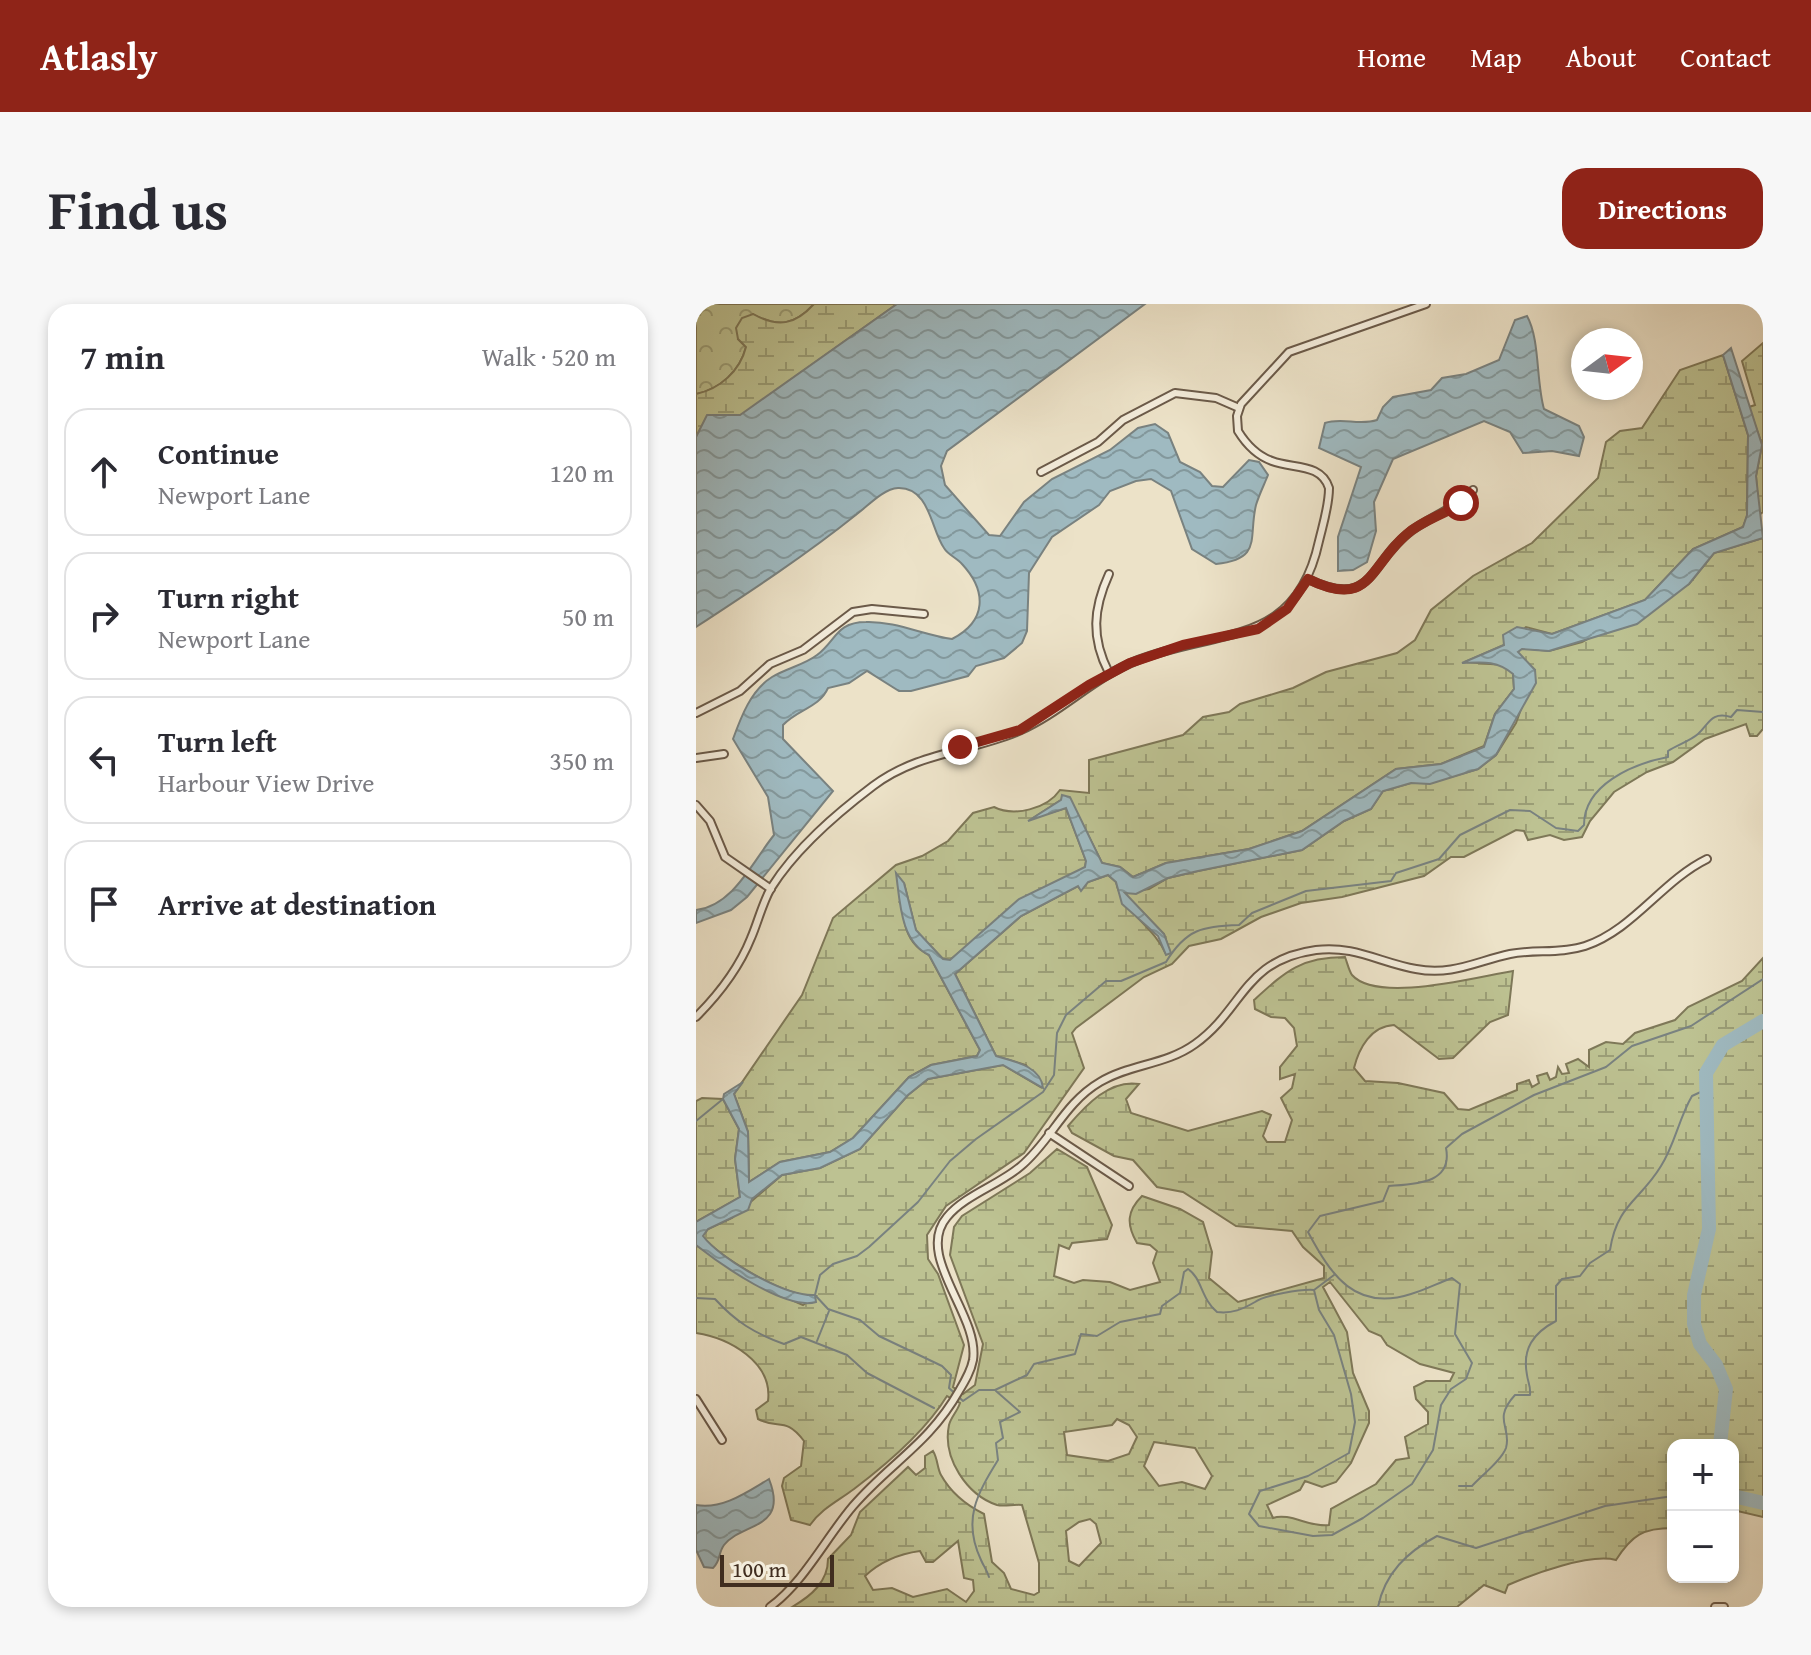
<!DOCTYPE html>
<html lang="en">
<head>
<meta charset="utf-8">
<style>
  :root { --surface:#fff; --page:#f7f7f7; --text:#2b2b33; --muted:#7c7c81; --line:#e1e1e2; --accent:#8f2418 }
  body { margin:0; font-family:"Gentium Book Plus",serif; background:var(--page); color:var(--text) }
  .controls { position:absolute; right:24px; bottom:24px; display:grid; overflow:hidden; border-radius:16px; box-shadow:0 4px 12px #0003 }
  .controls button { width:72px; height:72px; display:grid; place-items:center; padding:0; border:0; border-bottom:2px solid var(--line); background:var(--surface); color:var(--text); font:40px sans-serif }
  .compass { position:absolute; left:875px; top:24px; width:72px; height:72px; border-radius:50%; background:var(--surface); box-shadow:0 4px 12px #0003; rotate:75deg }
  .scale { position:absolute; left:24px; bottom:20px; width:114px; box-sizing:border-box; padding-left:8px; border:4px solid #402d1f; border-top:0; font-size:22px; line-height:28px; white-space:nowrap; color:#402d1f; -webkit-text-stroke:6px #f3ecdb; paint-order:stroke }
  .stop { position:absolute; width:24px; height:24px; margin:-18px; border:6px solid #8f2418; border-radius:50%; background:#fff }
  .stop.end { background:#8f2418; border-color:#fff; box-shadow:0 2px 8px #0008 }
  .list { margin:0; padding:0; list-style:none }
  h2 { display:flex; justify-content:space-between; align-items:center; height:104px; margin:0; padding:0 32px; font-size:34px }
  h2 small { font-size:26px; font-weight:400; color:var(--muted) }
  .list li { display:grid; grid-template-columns:52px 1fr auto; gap:24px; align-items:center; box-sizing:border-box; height:128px; margin:0 16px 16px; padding:0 16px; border:2px solid var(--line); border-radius:24px }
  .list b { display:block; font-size:30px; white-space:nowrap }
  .list p { margin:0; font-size:26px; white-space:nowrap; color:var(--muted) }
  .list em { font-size:26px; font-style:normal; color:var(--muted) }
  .icon { flex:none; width:44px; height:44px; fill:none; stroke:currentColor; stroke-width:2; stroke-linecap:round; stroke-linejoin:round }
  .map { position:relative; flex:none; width:1067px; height:1303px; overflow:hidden; border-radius:24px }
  header { display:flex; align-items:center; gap:48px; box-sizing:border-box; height:112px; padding:0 40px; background:var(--accent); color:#fff }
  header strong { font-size:38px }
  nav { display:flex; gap:44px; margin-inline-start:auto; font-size:28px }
  .intro { display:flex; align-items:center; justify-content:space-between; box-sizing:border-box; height:192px; padding:0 48px }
  h1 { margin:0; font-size:56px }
  .button { padding:20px 36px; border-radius:24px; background:var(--accent); color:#fff; font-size:28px; font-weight:700 }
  main { display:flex; gap:48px; padding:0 48px }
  aside { flex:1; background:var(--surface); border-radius:24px; box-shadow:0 4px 12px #0003 }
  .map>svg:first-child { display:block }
  .forest { fill:url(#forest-crowns); stroke:#7e7858; stroke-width:2 }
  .wetland { fill:url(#wetland-marsh); stroke:#7e7858; stroke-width:2; fill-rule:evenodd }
  .water { fill:url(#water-waves); stroke:#798280; stroke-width:2 }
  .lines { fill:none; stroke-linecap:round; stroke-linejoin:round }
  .stream { stroke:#798280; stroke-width:2 }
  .river { stroke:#9fbac1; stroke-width:14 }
  .street-casing { stroke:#6b5a49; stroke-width:10 }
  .street { stroke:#f3ecdb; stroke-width:6 }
  .route { stroke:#8f2418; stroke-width:10 }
</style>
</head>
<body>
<header>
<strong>Atlasly</strong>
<nav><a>Home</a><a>Map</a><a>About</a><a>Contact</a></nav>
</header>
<div class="intro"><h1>Find us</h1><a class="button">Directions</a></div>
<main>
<aside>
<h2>7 min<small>Walk · 520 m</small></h2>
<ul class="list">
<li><svg class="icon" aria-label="ahead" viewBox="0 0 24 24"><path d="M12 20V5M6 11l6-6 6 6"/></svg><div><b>Continue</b><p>Newport Lane</p></div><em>120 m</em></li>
<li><svg class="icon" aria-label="right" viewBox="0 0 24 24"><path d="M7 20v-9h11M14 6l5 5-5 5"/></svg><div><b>Turn right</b><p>Newport Lane</p></div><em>50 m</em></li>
<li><svg class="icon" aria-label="left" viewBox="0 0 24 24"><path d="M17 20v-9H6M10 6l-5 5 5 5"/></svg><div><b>Turn left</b><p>Harbour View Drive</p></div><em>350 m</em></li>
<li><svg class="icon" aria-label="arrive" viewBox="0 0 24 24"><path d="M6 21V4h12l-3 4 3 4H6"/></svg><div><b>Arrive at destination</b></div></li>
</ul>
</aside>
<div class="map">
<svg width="1067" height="1303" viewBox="0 0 1067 1303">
  <defs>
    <pattern id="forest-crowns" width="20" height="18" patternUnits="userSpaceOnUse" patternTransform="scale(2)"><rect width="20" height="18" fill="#bdc292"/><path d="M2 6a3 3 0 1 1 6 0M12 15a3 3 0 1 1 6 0" fill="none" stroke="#9b9e77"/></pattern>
    <pattern id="wetland-marsh" width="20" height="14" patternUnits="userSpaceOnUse" patternTransform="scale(2)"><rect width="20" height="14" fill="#bdc292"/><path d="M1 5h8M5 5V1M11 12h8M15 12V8" fill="none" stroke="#9b9e77"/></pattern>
    <pattern id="water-waves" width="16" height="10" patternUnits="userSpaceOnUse" patternTransform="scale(2)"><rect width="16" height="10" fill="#9fbac1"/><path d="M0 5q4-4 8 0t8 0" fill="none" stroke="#83989c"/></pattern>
  </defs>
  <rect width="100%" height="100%" fill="#ece2c8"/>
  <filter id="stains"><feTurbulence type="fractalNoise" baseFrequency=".0025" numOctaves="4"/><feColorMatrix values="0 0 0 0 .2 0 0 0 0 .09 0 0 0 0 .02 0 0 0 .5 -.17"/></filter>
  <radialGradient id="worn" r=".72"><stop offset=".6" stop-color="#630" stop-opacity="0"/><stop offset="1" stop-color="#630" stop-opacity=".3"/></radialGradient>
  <!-- forest -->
  <path class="forest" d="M0 0H118C99 21 82 24 57 10L42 35 50 43C44 67 24 85 0 90Z"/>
  <!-- wetland -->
  <g class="wetland">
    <path d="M118 0H201L44 112 12 111 0 133V90C24 85 44 67 50 43L42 35 40 24 46 14 57 10C82 24 99 21 118 0Z"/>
    <path d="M1067 39V208L1063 211 1060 172 1066 141 1053 103 1059 101 1046 57Z"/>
    <path d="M1027 51 1052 131 1051 212 1047 223 997 245 949 296 856 330 830 323 808 341 769 358 807 361 817 369 818 385 799 410 788 442 745 460 700 465 606 527 553 545 470 559 437 573 424 563 406 559 380 507 365 496 337 514 370 504 390 557 389 563 298 619 254 656 247 655 220 627 208 579C206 606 204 637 233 651L284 746 281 752 235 761 213 773 157 834 134 848 84 858 53 878 52 828 38 790 106 691 137 614 200 561 226 552 252 537 277 509 298 503C318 513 351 505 364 486L393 489V456L487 431 507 413 533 408 544 400 597 384 630 368 701 349 719 336 735 306 777 272 836 239 902 174 910 138 924 127 946 124 984 66Z"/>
    <path d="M1067 234V425L1061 432H1054L1050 420 1009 435 977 458 951 468 918 488 894 517 886 533 868 536 854 531 832 536 828 527 820 526 768 553H755L728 572 646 593 605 599 565 613 525 635 493 642 476 660 448 673 380 724 376 729 388 764 328 849 250 902 231 931 232 955 242 970 268 1041 257 1083 267 1090 279 1081 287 1040 254 951 258 923 266 912 334 869 361 845 391 863 416 921 411 935 376 939 373 945 363 941 358 972 378 979 387 976 414 978 434 986 464 978 457 959 461 947 454 941 441 939C430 920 431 907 446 892L484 905 507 918 516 948 513 974 542 998 628 974V962L607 943 596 927 540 922 487 888 461 883 437 856 418 852 376 829 372 822C390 801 414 775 443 780L430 795 435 809 492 827 566 807 575 811 567 832 571 838H589L596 816 585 794 596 784 599 770 584 775V763L601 742 598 724 589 714 575 713 559 705 558 696C589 668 604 653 649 653 651 658 653 667 656 671 682 700 783 672 817 667L812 711 794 718 757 754 743 755 698 721C675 722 663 744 658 764L669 777 702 779 748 789 762 805 773 806 821 786V780L833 776 836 783 843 779 841 772 851 769 854 776 860 773 862 763 866 770 873 769 870 760 882 755 893 763V746L910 738 927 740 939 729 979 716 992 703 1046 677 1067 654V1213L1037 1206V1141H977V1224C947 1224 936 1231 920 1256 894 1249 837 1270 812 1281L809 1289 788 1281 761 1303H96C115 1292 132 1278 132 1255L155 1231 164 1208 212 1163 220 1171 229 1164V1152L237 1147C242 1155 241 1164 245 1171 255 1189 270 1201 288 1210L296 1258 308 1269 315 1285 338 1291 343 1288V1259L326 1201C318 1200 308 1203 301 1201 271 1191 246 1154 253 1121 255 1113 261 1108 264 1099L251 1092C229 1128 191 1160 158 1185 142 1197 125 1205 114 1221L95 1216 86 1182 88 1174 105 1162 108 1137C89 1112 83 1126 62 1115L60 1106 72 1097C77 1058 33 1034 0 1029V941L59 980 107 1001 119 992C89 993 26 955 6 932L12 925 36 914 86 871 124 864 164 845 212 791 232 775 307 761 346 784 330 761 300 752 259 670 325 612 382 582 385 586 392 578 412 571 420 578C426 608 457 621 470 650L474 649 468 630 428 589 453 585 472 574 502 567 606 546 648 517 675 505 687 487 715 479H734L782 465 800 451 820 419 839 366 821 348 826 344 853 347 886 338 993 280 1018 249ZM634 978 673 1027 685 1032 691 1041 724 1060 758 1069 754 1077H730L718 1083 720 1095 732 1108V1120L709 1133 713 1154 700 1156 680 1180 635 1205 633 1221C615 1224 593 1208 577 1214L571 1201 604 1186 609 1177 626 1183 640 1178 655 1159 673 1119V1107L657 1069 651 1028 627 983ZM421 1115 433 1121 441 1133 433 1150 412 1157 371 1151 368 1128 416 1121ZM458 1138 499 1144 516 1172 509 1185 486 1178 463 1182 448 1162ZM394 1215 400 1220 405 1239 383 1262 373 1257 370 1227 383 1218ZM262 1237 268 1274 277 1276 278 1287 270 1298 251 1285 217 1293 196 1284 177 1286 169 1272C185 1257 202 1250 224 1247L230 1258H237Z"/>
    <path d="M6 794 27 795 43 825 39 855 44 893 0 918V797Z"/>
  </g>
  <!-- water -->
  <g class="water">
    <path d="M201 0H449L251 147 245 162 249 181 293 231 304 232 328 198 356 175 414 146 442 124 459 120 472 129 484 158 504 168 516 182 527 183 553 156 563 158 572 171C568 181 563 191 560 201 552 234 567 255 520 260L496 245 475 187 455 175 440 177 414 187 403 201 356 233 333 269 331 327 326 339 308 354 280 362 272 372 215 387H203L171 367 153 379 132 384C123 404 102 405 87 421V435L137 487 51 593 35 606 0 619V606C37 602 57 557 78 531L72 493 37 435C45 413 55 386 76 373 91 364 108 361 121 351 140 337 140 318 170 318 199 317 228 331 256 335 291 317 291 287 266 260 261 254 252 251 248 244 235 226 234 183 202 184 187 185 173 201 161 210 110 251 55 287 0 323V133L11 111H44Z"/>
    <path d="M831 12C844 35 840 77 848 105L883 122 888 133 883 152 856 147 827 149 814 128 788 117 697 155 678 198 680 227 671 258 657 266 642 267V233L665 163 623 144 629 119C646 113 663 122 681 116L687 103 697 93 735 86 746 74 770 70 803 56 819 16Z"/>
    <path d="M1035 44 1066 141 1060 172 1067 234 1018 249 993 280 941 320 853 347 826 345 822 348 839 366 840 379 800 451 782 465 734 480 715 479 687 487 675 505 648 517 606 546 502 567 472 574 440 590 429 589 468 630 475 649 470 651 462 632 426 600 420 578 412 571 392 578 385 587 382 582 325 612 259 670 300 752C317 757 345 762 347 784L307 761 232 775 212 791 164 845 124 864 86 871 56 895 52 906 12 925 7 932C24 955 90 993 119 991L120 998C90 1007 24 960 0 941V918L44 893 39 855 43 825 27 795 28 790 47 778 38 790 52 828 53 878 84 858 134 848 157 834 213 773 235 761 281 752 284 746 233 651C204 637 204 597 200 569L208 579 220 626 247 655 254 656 323 595 389 563 390 557 370 504 332 517 365 496 366 491 374 493 406 559 424 563 437 573 470 559 553 545 606 527 700 465 745 460 788 443 799 410 818 385 817 370C801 356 786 358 766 359L808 341 807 331 821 323 856 330 949 296 997 245 1047 223 1051 211 1052 131 1027 51Z"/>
    <path d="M73 1175C93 1226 46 1218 28 1241 22 1249 25 1257 17 1264L8 1263 0 1246V1201C26 1206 51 1188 73 1175Z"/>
  </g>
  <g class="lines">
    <!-- stream -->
    <g class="stream">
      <path d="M1067 408 1041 406 1035 413C1015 407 1013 420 1002 430 994 437 981 441 972 447V453C936 460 888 481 888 521L882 527 860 524 834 507 814 506 764 531 743 555 700 569 695 577 610 587 556 609 543 621C507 622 490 625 470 658L425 677H410L370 711 361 729 358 771 347 788 280 835 254 857 222 898 173 943 161 952 137 960 124 971 119 991 132 1005 164 1016 183 1032 246 1062 255 1071 253 1084 267 1097 283 1086H299L331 1071 338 1060 379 1050 385 1030 401 1032 424 1018 464 1010 466 1002 484 989 488 968 492 965C506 974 505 995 521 1008 536 1010 547 1005 559 998 568 991 606 985 618 986L623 1006 638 1031 655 1090 659 1118 653 1149 612 1172 564 1187 553 1210 563 1222 617 1232 636 1231 667 1214 716 1180 737 1146 745 1101 755 1085 770 1075 776 1059 759 1030 764 980 756 974C742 979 729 986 715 990 659 1008 635 971 612 928L624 912 687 897 693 882C719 880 757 880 750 844L766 830 838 791 910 763 936 742 995 722 1067 675"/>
      <path d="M0 817 27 795"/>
      <path d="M618 986 638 971"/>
      <path d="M0 994 19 995C40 1018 58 1029 88 1040L105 1033 151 1051 171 1069 238 1104"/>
      <path d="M121 1037 133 1007"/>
      <path d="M763 1182H776C786 1171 805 1157 810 1144 816 1123 796 1116 819 1091H834C835 1082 832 1079 831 1071 826 1045 837 1029 860 1017V982L866 975 884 972 894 959 914 946C921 900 944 897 965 862 979 840 983 814 996 792L1009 786"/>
      <path d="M293 1273C291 1266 288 1263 285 1256 266 1216 281 1190 302 1156L300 1139 307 1134 304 1118 324 1108 300 1087"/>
      <path d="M682 1303C689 1269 711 1248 741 1232L780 1244 909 1202 977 1192"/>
    </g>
    <!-- river -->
    <g class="river">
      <path d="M1024 1141 1030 1085 1020 1061 1004 1040 998 1020V991L1013 925 1010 769 1027 741 1067 717"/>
      <path d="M1037 1192 1067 1199"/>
    </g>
    <defs>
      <g id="street">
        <path d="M345 168 402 138 427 116 479 89 520 94 543 104"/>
        <path d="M612 275C678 307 673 258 715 227 736 212 759 205 777 186"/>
        <path d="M413 369C395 334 397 305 413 270"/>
        <path d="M0 409 44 387 74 360 107 346 157 308 176 305 228 310"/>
        <path d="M0 454 28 450"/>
        <path d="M0 501 14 517 29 553 75 585"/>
        <path d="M0 713C23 690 43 664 55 634 62 618 66 600 75 584 100 544 140 510 177 482 222 448 274 448 323 427 366 408 398 373 442 356 524 324 600 344 623 237 627 220 633 202 633 184 625 159 597 165 576 157 562 152 550 140 542 127L541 112 545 100 593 48 730 0"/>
        <path d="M353 829 433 882"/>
        <path d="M0 1095 26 1136"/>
        <path d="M74 1303C108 1278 129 1235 157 1202 194 1159 233 1140 263 1087 269 1077 275 1067 277 1056 284 1011 218 952 251 913 269 891 303 881 325 862 355 837 368 799 404 778 434 760 470 761 499 740 548 705 547 656 620 646 658 641 685 659 720 665 756 672 781 657 814 650 839 645 864 650 889 642 937 626 966 577 1011 555"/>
        <path d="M1019 1303H1028"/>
      </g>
    </defs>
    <!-- street casing -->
    <use href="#street" class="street-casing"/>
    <!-- street -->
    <use href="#street" class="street"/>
  </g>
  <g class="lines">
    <!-- route -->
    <path class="route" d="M264 443 324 426 393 381 434 359 487 341 562 325 591 305 612 275C675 306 672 263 711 230 727 216 748 211 765 199"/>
  </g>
  <rect width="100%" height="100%" filter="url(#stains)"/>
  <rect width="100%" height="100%" fill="url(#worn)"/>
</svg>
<div class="controls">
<button>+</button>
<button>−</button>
</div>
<svg class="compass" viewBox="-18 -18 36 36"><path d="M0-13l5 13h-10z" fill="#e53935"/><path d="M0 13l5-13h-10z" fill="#7c7c81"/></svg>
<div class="scale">100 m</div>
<div class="stop" style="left:765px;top:199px"></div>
<div class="stop end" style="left:264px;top:443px"></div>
</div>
</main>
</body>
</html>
